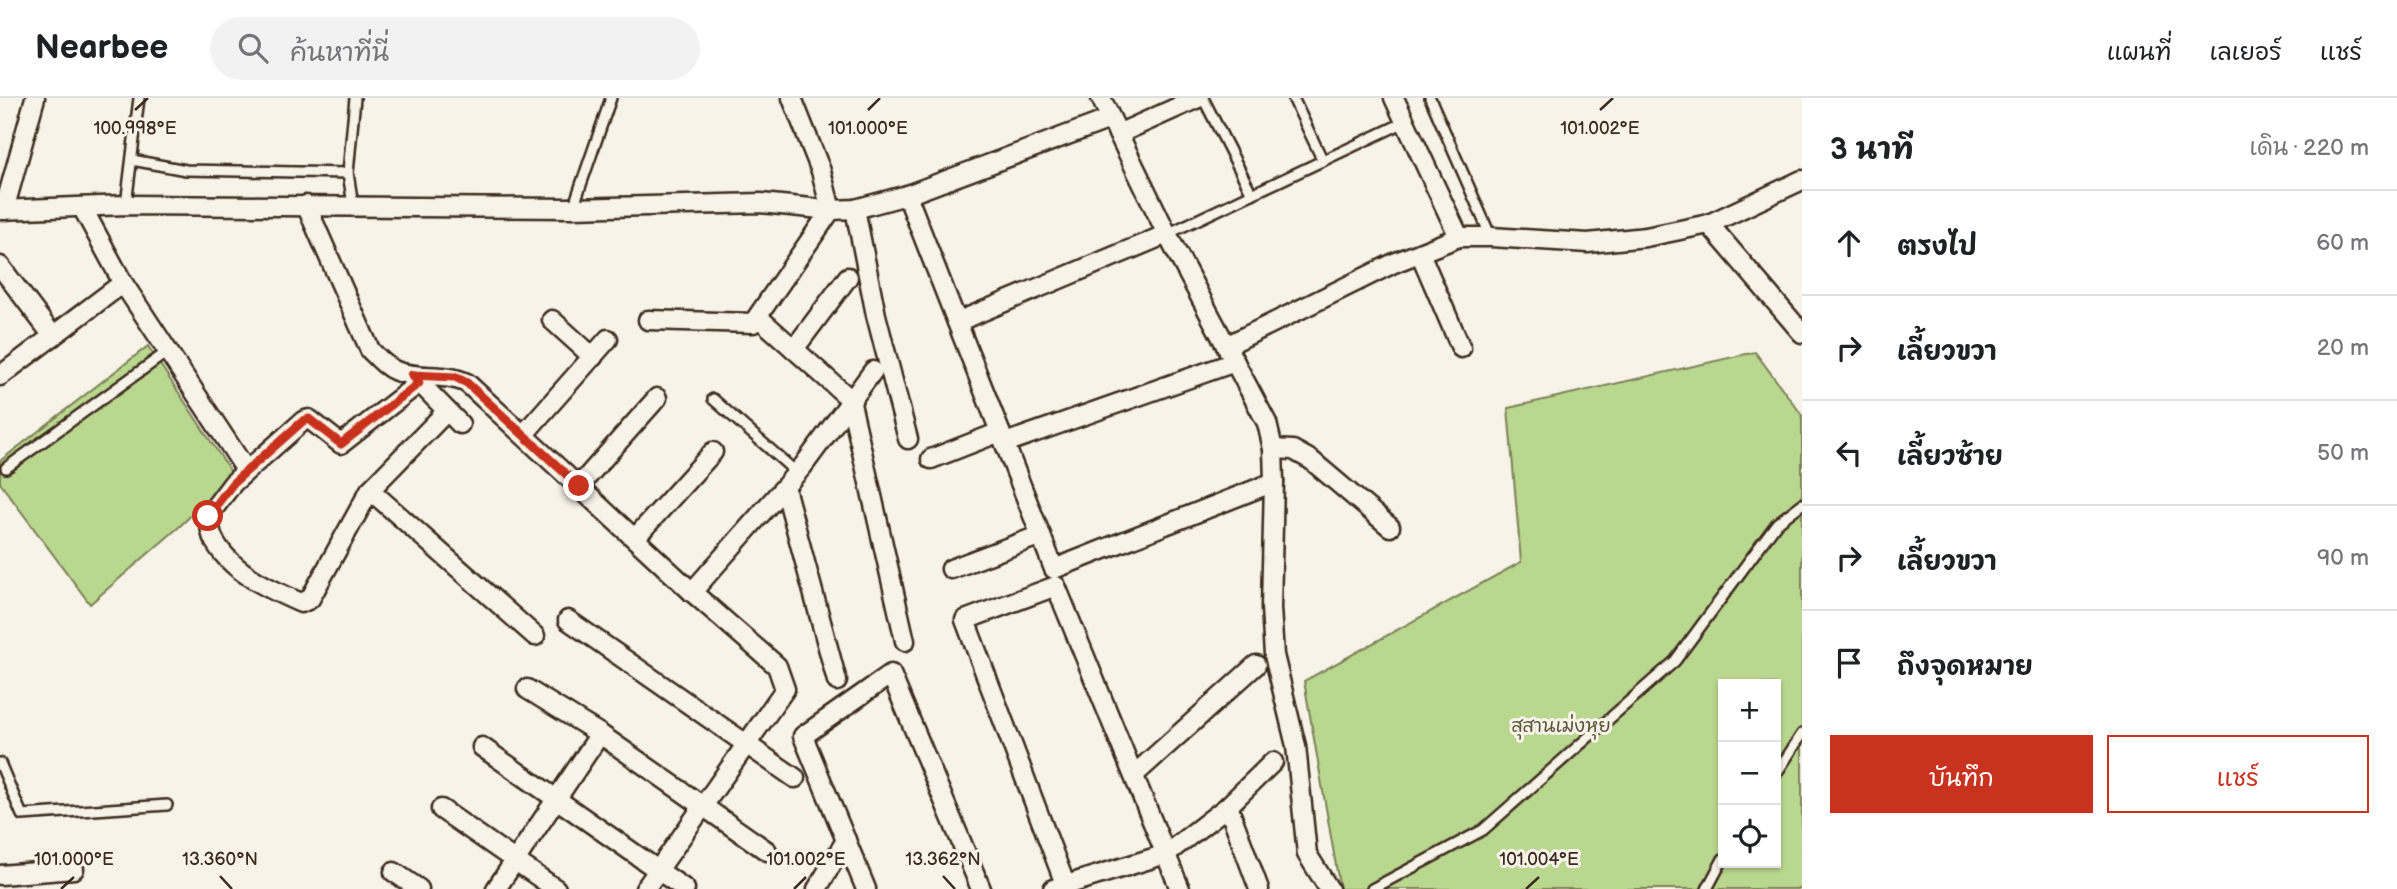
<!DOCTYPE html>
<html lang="th">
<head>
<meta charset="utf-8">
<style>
  :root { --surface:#fff; --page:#f2f2f2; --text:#202124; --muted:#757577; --line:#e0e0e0; --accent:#c8321e }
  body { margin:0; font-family:"Balsamiq Sans","Playpen Sans Thai",sans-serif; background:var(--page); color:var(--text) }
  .controls { position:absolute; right:21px; bottom:21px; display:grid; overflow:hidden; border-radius:0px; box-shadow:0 2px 5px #0004 }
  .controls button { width:63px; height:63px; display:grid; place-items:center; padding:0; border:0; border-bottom:2px solid var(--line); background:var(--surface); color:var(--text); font:35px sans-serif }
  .stop { position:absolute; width:21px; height:21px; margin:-16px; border:5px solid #c8321e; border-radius:50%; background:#fff }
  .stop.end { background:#c8321e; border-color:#fff; box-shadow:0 2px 7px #0008 }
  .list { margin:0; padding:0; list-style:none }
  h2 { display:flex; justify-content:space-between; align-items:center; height:91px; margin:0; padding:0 28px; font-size:30px }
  h2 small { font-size:23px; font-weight:400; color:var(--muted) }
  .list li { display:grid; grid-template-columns:46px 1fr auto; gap:21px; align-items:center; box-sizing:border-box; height:105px; padding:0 28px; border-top:2px solid var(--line) }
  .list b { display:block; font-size:26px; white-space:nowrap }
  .list em { font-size:23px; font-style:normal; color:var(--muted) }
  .actions { display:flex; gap:14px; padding:21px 28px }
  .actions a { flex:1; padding:16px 0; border:2px solid var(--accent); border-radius:0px; text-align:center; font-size:24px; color:var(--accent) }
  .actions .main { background:var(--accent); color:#fff }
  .icon { flex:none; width:38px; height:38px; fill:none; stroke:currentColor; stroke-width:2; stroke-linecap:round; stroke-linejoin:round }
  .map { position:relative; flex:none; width:1802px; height:791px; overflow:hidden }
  header { display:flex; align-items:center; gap:42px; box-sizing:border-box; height:98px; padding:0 35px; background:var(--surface); border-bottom:2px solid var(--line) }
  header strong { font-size:33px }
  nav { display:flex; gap:38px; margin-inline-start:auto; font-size:24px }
  .search { width:490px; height:63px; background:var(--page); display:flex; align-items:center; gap:18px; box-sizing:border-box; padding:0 24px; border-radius:38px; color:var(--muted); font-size:26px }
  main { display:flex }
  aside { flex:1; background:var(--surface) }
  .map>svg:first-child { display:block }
  .green { fill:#bad78f; stroke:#7a8056; stroke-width:2; fill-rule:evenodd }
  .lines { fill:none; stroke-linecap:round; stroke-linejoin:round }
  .lane-casing { stroke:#3b2a1e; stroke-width:14 }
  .street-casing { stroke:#3b2a1e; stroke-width:23 }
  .lane { stroke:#f7f3e8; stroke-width:9 }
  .street { stroke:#f7f3e8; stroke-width:18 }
  .route { stroke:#c8321e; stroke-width:9 }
  .ticks { fill:none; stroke:#3b2a1e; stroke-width:2.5 }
  .labels { text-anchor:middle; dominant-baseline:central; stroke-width:6; stroke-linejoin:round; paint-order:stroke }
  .park-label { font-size:19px; fill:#5b553a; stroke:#f7f3e8 }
  .ticks-label { font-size:18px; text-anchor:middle; fill:#3b2a1e; stroke:#f7f3e8; stroke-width:6; stroke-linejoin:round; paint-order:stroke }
</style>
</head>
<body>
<header>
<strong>Nearbee</strong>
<div class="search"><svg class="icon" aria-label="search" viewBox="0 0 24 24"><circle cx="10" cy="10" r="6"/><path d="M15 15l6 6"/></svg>ค้นหาที่นี่</div>
<nav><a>แผนที่</a><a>เลเยอร์</a><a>แชร์</a></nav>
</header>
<main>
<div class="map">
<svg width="1802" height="791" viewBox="0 0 1802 791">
  <rect width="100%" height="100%" fill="#f7f3e8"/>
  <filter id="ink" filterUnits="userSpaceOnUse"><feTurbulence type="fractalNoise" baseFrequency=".0143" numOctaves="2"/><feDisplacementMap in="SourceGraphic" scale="14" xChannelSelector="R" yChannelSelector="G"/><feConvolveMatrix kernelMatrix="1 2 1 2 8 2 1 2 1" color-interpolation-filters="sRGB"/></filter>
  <g filter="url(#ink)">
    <!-- green -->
    <g class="green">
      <path d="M148 248 233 377 179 429 90 506 0 385V363Z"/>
      <path d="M1755 254 1802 317V791H1340L1304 583 1521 464 1508 310ZM1723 586H1776V765H1723Z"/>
    </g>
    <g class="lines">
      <defs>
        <g id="lane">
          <path d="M1203 0 1252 96"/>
          <path d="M1293 0 1323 63"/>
          <path d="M1430 0 1491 139"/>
          <path d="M132 62 186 72 348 75 355 0"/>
          <path d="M348 75 353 107"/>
          <path d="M126 107 139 0"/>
          <path d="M573 110 611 0"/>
          <path d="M1167 136 1405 24"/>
          <path d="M713 301 797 375"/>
          <path d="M6 370 167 254"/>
          <path d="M0 665 22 717 167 707"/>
          <path d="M1776 676 1802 636"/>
          <path d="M1372 791 1483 732 1675 563 1777 425 1802 406"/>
          <path d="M1707 791 1723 761"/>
        </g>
        <g id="street">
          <path d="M1101 0 1167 136 1267 325 1273 351 1274 384 1271 510 1274 557 1296 648 1307 756 1329 791"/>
          <path d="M1394 0 1459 139"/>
          <path d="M1118 36 1198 0"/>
          <path d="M907 97 1054 471 1274 384"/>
          <path d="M306 107 370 252C378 260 386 269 396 273 419 282 444 274 467 285L692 494 777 568 785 591 645 791"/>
          <path d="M82 109 123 185 246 372"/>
          <path d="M855 111 876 217 908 341"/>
          <path d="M0 112 126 107 573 110 761 105 831 112 855 111 907 97 1110 21"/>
          <path d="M4 112 35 0"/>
          <path d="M1709 126 1802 235"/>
          <path d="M1420 155 1461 250"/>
          <path d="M0 168 53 238"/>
          <path d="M758 219 850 301 905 543"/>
          <path d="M552 222 593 259"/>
          <path d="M648 222 753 225 831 112 821 73 792 0"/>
          <path d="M957 224 1167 136"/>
          <path d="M1226 248 1394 165 1459 139H1491L1588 145 1646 139 1709 126 1802 82"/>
          <path d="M794 251 848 179"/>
          <path d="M412 277 460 326"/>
          <path d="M0 278 123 185"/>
          <path d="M419 285 341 346 309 321 303 323 233 385 208 418C210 424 210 433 213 440 229 473 269 491 301 505L310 501 370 392 447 313"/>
          <path d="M524 336 608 241"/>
          <path d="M1005 345 1235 264"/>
          <path d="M1273 351 1293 352 1311 362 1390 429"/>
          <path d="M931 361 1000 334"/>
          <path d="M579 388 657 300"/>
          <path d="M785 390 837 583"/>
          <path d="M370 392 535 538"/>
          <path d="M635 440 713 354"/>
          <path d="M951 471 1041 437"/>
          <path d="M692 494 803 368 873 273"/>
          <path d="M568 522 795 680"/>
          <path d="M527 591 600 636 767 753"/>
          <path d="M482 649 685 791"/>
          <path d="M1134 677 1256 567"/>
          <path d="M1228 708 1259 791"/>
          <path d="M441 711 556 791"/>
          <path d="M394 774 419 791"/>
          <path d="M0 777 74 771"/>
          <path d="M496 791 600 636"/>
          <path d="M817 791 846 742"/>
          <path d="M866 791 803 638 891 576 981 791"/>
          <path d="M1053 791 1166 756 1228 708 1273 664"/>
          <path d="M1067 791 965 522 1056 488 1180 791"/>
        </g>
      </defs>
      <!-- lane casing -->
      <use href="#lane" class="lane-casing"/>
      <!-- street casing -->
      <use href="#street" class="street-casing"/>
      <!-- lane -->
      <use href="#lane" class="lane"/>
      <!-- street -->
      <use href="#street" class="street"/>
    </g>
  </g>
  <g class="lines" filter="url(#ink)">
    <!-- route -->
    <path class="route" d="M208 418 233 385 303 323 309 321 341 346 419 285 412 277 455 279 467 285 579 388"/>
  </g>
  <!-- ticks -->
  <path class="ticks" d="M135 12 148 0M868 12 880 0M1600 12 1613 0M220 778 232 791M943 778 955 791M61 791 74 779M794 791 806 779M1526 791 1539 779"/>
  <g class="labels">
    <!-- park labels -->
    <g class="park-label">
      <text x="1561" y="628">สุสานเม่งหุย</text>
    </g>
  </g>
  <g class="ticks-label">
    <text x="135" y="36">100.998°E</text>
    <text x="868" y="36">101.000°E</text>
    <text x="1600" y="36">101.002°E</text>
    <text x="220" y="767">13.360°N</text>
    <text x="943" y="767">13.362°N</text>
    <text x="74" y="767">101.000°E</text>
    <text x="806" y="767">101.002°E</text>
    <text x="1539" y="767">101.004°E</text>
  </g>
</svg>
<div class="controls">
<button>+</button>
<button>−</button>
<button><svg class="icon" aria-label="locate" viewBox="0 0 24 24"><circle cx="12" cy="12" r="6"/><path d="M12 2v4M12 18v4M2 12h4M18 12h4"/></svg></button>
</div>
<div class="stop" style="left:208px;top:418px"></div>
<div class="stop end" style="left:579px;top:388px"></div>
</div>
<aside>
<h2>3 นาที<small>เดิน · 220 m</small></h2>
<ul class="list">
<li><svg class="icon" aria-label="ahead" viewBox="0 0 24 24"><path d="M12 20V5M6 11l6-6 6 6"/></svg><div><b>ตรงไป</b></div><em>60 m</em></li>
<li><svg class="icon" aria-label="right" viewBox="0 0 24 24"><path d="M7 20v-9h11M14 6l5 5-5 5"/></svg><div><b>เลี้ยวขวา</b></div><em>20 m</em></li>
<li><svg class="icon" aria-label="left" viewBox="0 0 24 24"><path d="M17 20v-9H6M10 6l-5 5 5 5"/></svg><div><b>เลี้ยวซ้าย</b></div><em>50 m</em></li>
<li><svg class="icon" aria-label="right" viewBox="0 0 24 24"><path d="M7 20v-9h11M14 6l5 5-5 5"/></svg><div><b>เลี้ยวขวา</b></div><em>90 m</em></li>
<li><svg class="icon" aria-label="arrive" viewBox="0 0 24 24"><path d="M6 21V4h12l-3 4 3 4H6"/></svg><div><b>ถึงจุดหมาย</b></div></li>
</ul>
<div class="actions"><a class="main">บันทึก</a><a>แชร์</a></div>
</aside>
</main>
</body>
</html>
